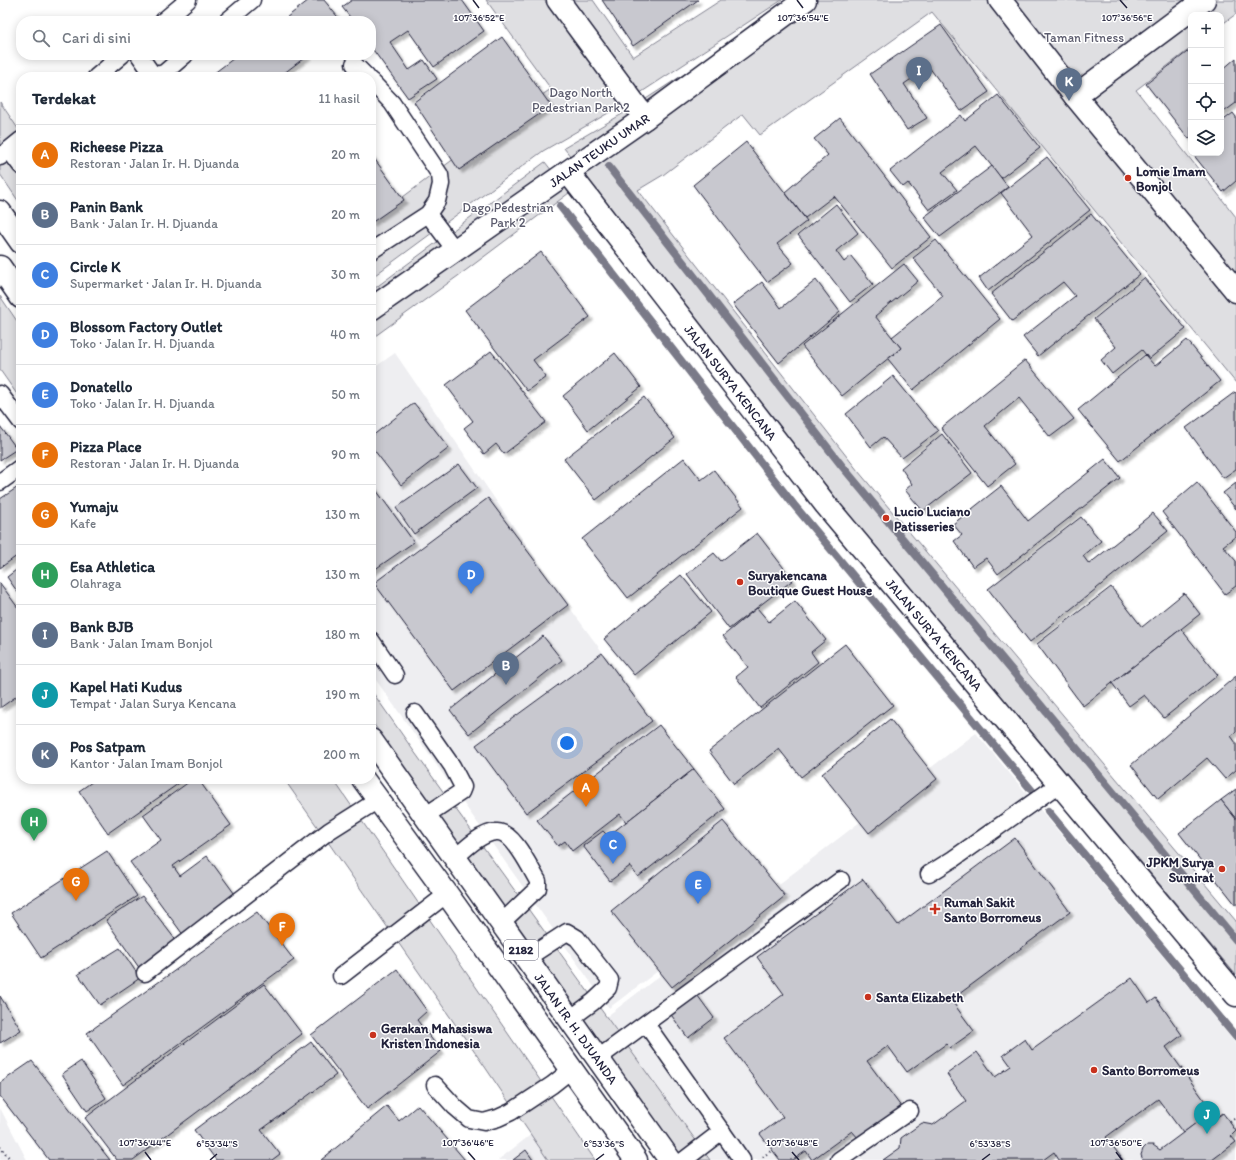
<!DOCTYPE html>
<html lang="id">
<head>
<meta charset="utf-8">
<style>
  :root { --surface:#fff; --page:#f6f6f7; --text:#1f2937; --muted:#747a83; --line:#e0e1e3; --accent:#c8321e }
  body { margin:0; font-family:Itim,sans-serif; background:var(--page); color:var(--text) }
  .controls { position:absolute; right:12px; top:12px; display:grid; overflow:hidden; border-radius:8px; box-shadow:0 2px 10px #0003 }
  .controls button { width:36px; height:36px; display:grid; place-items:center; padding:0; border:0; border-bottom:1px solid var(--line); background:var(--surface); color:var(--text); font:20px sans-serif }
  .you { position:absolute; left:567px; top:743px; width:14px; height:14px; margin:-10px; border:3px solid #fff; border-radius:50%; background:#1a73e8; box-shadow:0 0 0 6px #1a73e833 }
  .badge { display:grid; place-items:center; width:26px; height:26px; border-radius:50%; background:var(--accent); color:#fff; font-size:13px; font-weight:700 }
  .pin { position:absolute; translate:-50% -33px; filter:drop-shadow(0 1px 2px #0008) }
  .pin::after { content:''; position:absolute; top:21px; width:14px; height:12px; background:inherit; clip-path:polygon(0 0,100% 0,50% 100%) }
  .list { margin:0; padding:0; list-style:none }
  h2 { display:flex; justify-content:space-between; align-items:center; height:52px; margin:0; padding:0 16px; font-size:17px }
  h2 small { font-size:13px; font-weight:400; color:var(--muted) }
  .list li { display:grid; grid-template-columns:26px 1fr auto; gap:12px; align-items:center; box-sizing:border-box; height:60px; padding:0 16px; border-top:1px solid var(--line) }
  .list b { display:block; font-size:15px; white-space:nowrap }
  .list p { margin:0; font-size:13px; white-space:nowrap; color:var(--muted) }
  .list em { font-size:13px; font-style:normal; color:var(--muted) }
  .icon { flex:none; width:22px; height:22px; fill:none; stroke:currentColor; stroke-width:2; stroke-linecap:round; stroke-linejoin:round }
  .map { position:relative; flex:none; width:1236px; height:1160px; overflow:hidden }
  .search { position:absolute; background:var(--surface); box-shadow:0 2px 10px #0003; left:16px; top:16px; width:360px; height:44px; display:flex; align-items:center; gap:10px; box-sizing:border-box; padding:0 14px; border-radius:16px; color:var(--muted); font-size:15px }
  .panel { position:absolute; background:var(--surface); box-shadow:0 2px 10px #0003; left:16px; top:72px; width:360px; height:712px; border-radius:16px }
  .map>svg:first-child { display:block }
  .built { fill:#eeeef1 }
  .green { fill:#dfdfe2; stroke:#80808e }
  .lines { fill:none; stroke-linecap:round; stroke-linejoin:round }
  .stream { stroke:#7a7a88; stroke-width:8 }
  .building { fill:#c8c8cf; stroke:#22223b; filter:url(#shadow) }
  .lane-casing { stroke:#22223b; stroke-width:19 }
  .street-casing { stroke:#22223b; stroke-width:25 }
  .secondary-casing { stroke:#22223b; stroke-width:25 }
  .primary-casing { stroke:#22223b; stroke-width:25 }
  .path { stroke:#22223b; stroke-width:2.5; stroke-dasharray:1 3; stroke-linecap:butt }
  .lane { stroke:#fff; stroke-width:16 }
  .street { stroke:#fff; stroke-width:22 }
  .secondary { stroke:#fff; stroke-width:22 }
  .primary { stroke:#fff; stroke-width:22 }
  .ticks { fill:none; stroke:#22223b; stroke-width:1.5 }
  .poi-dot { fill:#c8321e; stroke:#fff; stroke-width:1.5 }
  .labels { text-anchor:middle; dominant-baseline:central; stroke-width:3; stroke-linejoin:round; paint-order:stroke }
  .shield { fill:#fff; stroke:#646476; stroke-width:1 }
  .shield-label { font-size:12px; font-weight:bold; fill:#22223b }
  .park-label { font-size:13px; fill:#5b5b6d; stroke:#fff }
  .street-label { font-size:13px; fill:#22223b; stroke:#fff }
  .poi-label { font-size:13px; font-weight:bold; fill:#22223b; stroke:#fff; text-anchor:start }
  .ticks-label { font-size:10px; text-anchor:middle; fill:#22223b; stroke:#fff; stroke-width:3; stroke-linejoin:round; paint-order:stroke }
</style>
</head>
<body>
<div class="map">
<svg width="1236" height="1160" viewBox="0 0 1236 1160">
  <defs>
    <filter id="shadow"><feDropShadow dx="3.5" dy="3.5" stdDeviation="1" flood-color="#0004"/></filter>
  </defs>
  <rect width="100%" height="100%" fill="#fff"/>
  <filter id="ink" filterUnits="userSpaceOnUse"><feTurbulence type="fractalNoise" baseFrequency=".025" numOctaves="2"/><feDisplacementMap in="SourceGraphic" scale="8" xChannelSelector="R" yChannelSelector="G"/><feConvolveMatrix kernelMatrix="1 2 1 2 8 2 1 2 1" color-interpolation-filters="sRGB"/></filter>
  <g filter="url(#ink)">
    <!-- built -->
    <g class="built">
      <path d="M395 353 564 600 773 884 609 1008 371 673V370Z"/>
      <path d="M976 733 1236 1044V1160H710L606 1017Z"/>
      <path d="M0 1108 27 1160H0Z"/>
      <path d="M555 1116 584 1160H498Z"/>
    </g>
    <!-- green -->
    <g class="green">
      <path d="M486 0H544L622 105 543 151 371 278V221L515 113 551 89Z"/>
      <path d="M557 0H593L633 57 721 0H782L628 101Z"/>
      <path d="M798 0H997L1236 292V383L932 12 760 135 743 114 663 175 638 190 858 471 1236 921V975L837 500 564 148 629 110Z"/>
      <path d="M1008 0H1193L1078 88Z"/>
      <path d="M1216 0H1236V14L1221 25V15H1196Z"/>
      <path d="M1191 19V48L1136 90 1236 217V286L1084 101Z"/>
      <path d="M0 102 21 133V205L0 174Z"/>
      <path d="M545 162 569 193 469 268 371 339V291Z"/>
      <path d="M0 296 21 327V400L0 370Z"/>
      <path d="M371 690 413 750 710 1160H674L508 921 371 720Z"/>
      <path d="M284 779H333L595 1160H548L485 1067Z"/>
    </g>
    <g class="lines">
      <!-- stream -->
      <g class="stream">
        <path d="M609 167 842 466 1236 940"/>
        <path d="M560 206 794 505 1034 793"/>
        <path d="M1048 811 1236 1037"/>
      </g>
    </g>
    <!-- building -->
    <g class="building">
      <path d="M309 0H324L341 21H282Z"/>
      <path d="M352 0H462L484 31 434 67 408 30 390 42 409 70 424 60 437 79 408 98 371 47V21H353L342 7Z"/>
      <path d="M602 0H698L633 46Z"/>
      <path d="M941 25 989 92 961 111 929 67 904 84 927 118 907 130 870 74Z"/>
      <path d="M502 37 551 106 459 170 414 102Z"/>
      <path d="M1191 49V137L1189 139 1146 84Z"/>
      <path d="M238 55H308L279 77H209Z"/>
      <path d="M1236 58V103L1221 114V69L1222 70Z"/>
      <path d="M998 95 1040 148 1001 178 976 146 942 172 957 190 929 210 908 183 903 187 890 171 961 115 965 121Z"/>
      <path d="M1233 113 1236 117V181L1223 192 1192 153H1221V122Z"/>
      <path d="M840 118 931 237 892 268 834 196 805 218 785 192 828 155 814 139Z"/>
      <path d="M746 142 807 221 777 244 793 263 767 282 693 185Z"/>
      <path d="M371 154 404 200 371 223Z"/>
      <path d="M1047 157 1090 210 988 291 979 278 1033 235 1001 193Z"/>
      <path d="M992 166 1008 187 940 237 924 217Z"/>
      <path d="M836 204 858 233 836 251 844 262 851 256 873 284 850 302 798 235Z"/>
      <path d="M1091 214 1140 274 1038 356 1023 337 1075 296 1063 282 1012 321 991 294Z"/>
      <path d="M936 240 1000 319 913 390 888 359 901 348 892 337 943 296 913 258Z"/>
      <path d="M541 252 590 317 533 360 546 377 527 391 465 310Z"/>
      <path d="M904 264 918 281 875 316 901 348 842 396 802 346Z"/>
      <path d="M1144 278 1186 329 1149 359 1142 350 1112 374 1101 360 1116 347 1094 319Z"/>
      <path d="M816 280 840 312 779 363 733 304 762 282 781 308Z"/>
      <path d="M1187 340 1220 381 1120 461 1078 410 1145 355 1155 366Z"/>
      <path d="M491 351 546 422 504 454 496 444 484 454 464 428 473 421 446 385Z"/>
      <path d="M615 353 641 387 588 430 563 396Z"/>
      <path d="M1025 360 1074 419 1050 437 1019 398 985 426 1015 464 987 486 941 428Z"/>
      <path d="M893 376 938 431 902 458 883 437 871 447 846 414Z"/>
      <path d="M1235 392 1236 393V469L1223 478 1186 428Z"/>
      <path d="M644 397 675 438 596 500 564 459Z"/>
      <path d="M414 403 449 448 401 485 371 446V437Z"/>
      <path d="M0 426 17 449 0 460Z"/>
      <path d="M942 434 972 473 923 511 905 490 912 484 901 468Z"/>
      <path d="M684 458 701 480 714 470 743 507 628 598 582 539Z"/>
      <path d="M1105 459 1120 478 998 574 986 558 973 567 954 541 962 535 953 524 1001 486 1028 521Z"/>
      <path d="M459 464 477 488 414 534 396 508Z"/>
      <path d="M1197 482 1236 532V536L1223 546 1236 561V586L1225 594 1162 512Z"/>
      <path d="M371 483 414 542 371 572Z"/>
      <path d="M1236 483V509L1223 493Z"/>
      <path d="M21 485V553L0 568V499Z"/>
      <path d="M488 498 568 605 454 691 374 583Z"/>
      <path d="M1153 513 1168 531 1030 642 988 589 1081 517 1101 541 1083 556 1089 564Z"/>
      <path d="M757 533 793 580 729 629 687 574 714 553 721 561Z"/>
      <path d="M21 566V597L7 577Z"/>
      <path d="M681 575 711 612 634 675 604 639Z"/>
      <path d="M0 583 21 612V693L0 708Z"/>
      <path d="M1111 587 1142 627 1184 593 1200 614 1083 706 1037 644Z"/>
      <path d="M795 601 826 640 811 652 818 662 760 708 736 677 748 667 723 636 757 608 769 622Z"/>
      <path d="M1181 629 1218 675 1164 718 1144 695 1129 706 1112 683Z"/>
      <path d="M543 636 562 660 469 734 450 710Z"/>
      <path d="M845 644 893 705 801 777 779 749 734 784 709 751Z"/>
      <path d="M602 653 652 721 526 813 476 745Z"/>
      <path d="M1236 676V732L1231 736 1236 743V770L1225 779 1207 758 1158 799 1131 765Z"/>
      <path d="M890 719 937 779 869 833 822 774Z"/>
      <path d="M659 725 694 769 626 822 620 814 572 851 565 841 558 846 537 820Z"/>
      <path d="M694 769 725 809 638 877 630 866 610 881 583 846 603 831 608 836Z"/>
      <path d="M96 779H185L108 833 79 791Z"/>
      <path d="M193 779H198L231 825 173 866 180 876 207 856 237 897 184 936 130 862 161 840 143 815Z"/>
      <path d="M1236 789V819L1221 800Z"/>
      <path d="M1221 800 1236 819V905L1179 833Z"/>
      <path d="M723 821 785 896 672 987 611 911Z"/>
      <path d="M1015 838 1070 912 951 1000 974 1031 950 1048 946 1044 907 1072 888 1046 867 1061 902 1108 859 1139 852 1131 812 1160 806 1151 793 1160H780L760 1134 783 1117 724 1038 784 994 757 957 863 879 898 925Z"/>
      <path d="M107 851 137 896 41 958 11 913Z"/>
      <path d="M142 896 178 943 140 969 106 920Z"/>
      <path d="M257 912 294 960 123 1085 87 1033Z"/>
      <path d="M120 948 140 978 100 1005 78 974Z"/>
      <path d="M397 969 427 1011 417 1020 441 1051 367 1109 311 1035Z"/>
      <path d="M1132 978 1149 1003 1156 998 1182 1035 1166 1047 1212 1111 1183 1133 1158 1099 1106 1137 1123 1160H1059L1054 1152 1043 1160H883L900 1148 901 1138 922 1123 933 1125 966 1101 947 1074 977 1052 995 1077 1011 1066 1003 1055 1025 1039 1032 1050Z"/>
      <path d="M264 984 302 1034 133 1160H117L85 1118Z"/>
      <path d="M695 992 714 1018 688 1038 669 1012Z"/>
      <path d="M0 996 21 1030 0 1043Z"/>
      <path d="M311 1042 336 1075 261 1130 280 1154 272 1160H216L194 1130Z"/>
      <path d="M32 1061 110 1160H49L0 1096V1083Z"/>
      <path d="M81 1061 106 1098 87 1111 62 1074Z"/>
      <path d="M418 1105 465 1160H321L387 1106 399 1121Z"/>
      <path d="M1212 1111 1216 1118 1223 1113 1236 1131 1231 1136 1236 1142 1212 1160H1143L1141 1155 1143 1149 1147 1145H1153L1160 1150Z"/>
      <path d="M526 1150 533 1160H513Z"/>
    </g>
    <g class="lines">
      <defs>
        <g id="lane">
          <path d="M163 21 188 0"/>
          <path d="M227 21 252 0"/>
          <path d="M139 55 151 72 157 75 164 73 185 55"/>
          <path d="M354 64 367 77"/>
          <path d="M96 77 122 55"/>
          <path d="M371 81 392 103 440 175 441 184 437 201 428 214 371 251"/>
          <path d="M9 150 21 166"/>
          <path d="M0 157 21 140"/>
          <path d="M428 214 455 250"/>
          <path d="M0 394 21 422"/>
          <path d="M0 482 21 467"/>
          <path d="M371 640 395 675"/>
          <path d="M415 713 452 766 463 787 461 792 425 816"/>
          <path d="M455 858C465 849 481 833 496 832 513 830 530 868 538 881V888L501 923"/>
          <path d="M929 874 953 859 1059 784"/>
          <path d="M527 958 567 932 577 938 610 980 608 988 593 1002 570 1019"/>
          <path d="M145 973 329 831 378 800"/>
          <path d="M341 976 447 894"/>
          <path d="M646 1024 742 1160"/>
          <path d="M597 1059 841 880"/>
          <path d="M435 1085 455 1107 469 1119 484 1122 498 1118 511 1112 552 1085 571 1070"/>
          <path d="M684 1160 722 1131"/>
          <path d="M839 1160 910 1111"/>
        </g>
        <g id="street">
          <path d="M558 0 645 118"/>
          <path d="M1000 0 1075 96 1236 291"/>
          <path d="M1075 96 1204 0"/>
          <path id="s1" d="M568 172 826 505 1236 995"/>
        </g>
        <g id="secondary">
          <path id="s2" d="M371 309 645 118 805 0"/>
        </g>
        <g id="primary">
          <path d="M0 212 21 242"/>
          <path d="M0 267 21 297"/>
          <path id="s3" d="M371 740 670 1160"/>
          <path d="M363 779 447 894 636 1160"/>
        </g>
      </defs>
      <!-- lane casing -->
      <use href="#lane" class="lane-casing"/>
      <!-- street casing -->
      <use href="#street" class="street-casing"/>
      <!-- secondary casing -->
      <use href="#secondary" class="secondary-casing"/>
      <!-- primary casing -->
      <use href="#primary" class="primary-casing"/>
      <!-- path -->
      <g class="path">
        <path d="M1230 1122 1236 1117"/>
        <path d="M0 1147 11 1160"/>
        <path d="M763 1157 772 1150"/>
      </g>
      <!-- lane -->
      <use href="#lane" class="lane"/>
      <!-- street -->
      <use href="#street" class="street"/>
      <!-- secondary -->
      <use href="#secondary" class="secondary"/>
      <!-- primary -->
      <use href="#primary" class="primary"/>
    </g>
  </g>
  <!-- ticks -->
  <path class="ticks" d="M473 0 479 8M797 0 803 8M1120 0 1127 8M145 1152 151 1160M468 1152 475 1160M792 1152 799 1160M1116 1152 1122 1160M210 1160 217 1154M596 1160 604 1154M982 1160 990 1154"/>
  <!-- markers -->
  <g class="poi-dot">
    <circle cx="1128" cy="178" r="4"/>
    <circle cx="886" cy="518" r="4"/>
    <circle cx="740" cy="582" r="4"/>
    <circle cx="1222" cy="869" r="4"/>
    <path d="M933 903h4v4h4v4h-4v4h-4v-4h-4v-4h4z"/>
    <circle cx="868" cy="997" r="4"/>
    <circle cx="373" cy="1035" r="4"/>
    <circle cx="1094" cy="1070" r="4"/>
  </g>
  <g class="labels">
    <!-- shield labels -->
    <rect class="shield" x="504" y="940" width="34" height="20" rx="3"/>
    <g class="shield-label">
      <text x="521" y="950">2182</text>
    </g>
    <!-- park labels -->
    <g class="park-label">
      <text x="1084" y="37">Taman Fitness</text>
      <text x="581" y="92">Dago North<tspan x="581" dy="15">Pedestrian Park 2</tspan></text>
      <text x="508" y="207">Dago Pedestrian<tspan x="508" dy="15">Park 2</tspan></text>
    </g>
    <!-- street labels -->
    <g class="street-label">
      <text stroke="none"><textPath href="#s2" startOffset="278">JALAN TEUKU UMAR</textPath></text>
      <text stroke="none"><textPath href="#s1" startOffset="266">JALAN SURYA KENCANA</textPath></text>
      <text stroke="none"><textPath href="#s1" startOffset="590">JALAN SURYA KENCANA</textPath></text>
      <text stroke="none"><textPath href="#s3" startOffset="354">JALAN IR. H. DJUANDA</textPath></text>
    </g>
    <!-- poi labels -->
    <g class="poi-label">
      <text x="1136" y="171">Lomie Imam<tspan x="1136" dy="15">Bonjol</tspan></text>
      <text x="894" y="511">Lucio Luciano<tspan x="894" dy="15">Patisseries</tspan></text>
      <text x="748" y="575">Suryakencana<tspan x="748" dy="15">Boutique Guest House</tspan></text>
      <text x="1214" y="862" text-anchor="end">JPKM Surya<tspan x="1214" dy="15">Sumirat</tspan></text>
      <text x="944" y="902">Rumah Sakit<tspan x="944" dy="15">Santo Borromeus</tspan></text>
      <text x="876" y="997">Santa Elizabeth</text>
      <text x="381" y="1028">Gerakan Mahasiswa<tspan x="381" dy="15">Kristen Indonesia</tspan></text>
      <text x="1102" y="1070">Santo Borromeus</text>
    </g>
  </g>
  <g class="ticks-label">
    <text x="479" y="21">107°36'52"E</text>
    <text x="803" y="21">107°36'54"E</text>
    <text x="1127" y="21">107°36'56"E</text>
    <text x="145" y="1146">107°36'44"E</text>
    <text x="468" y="1146">107°36'46"E</text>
    <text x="792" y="1146">107°36'48"E</text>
    <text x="1116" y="1146">107°36'50"E</text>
    <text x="217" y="1147">6°53'34"S</text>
    <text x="604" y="1147">6°53'36"S</text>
    <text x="990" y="1147">6°53'38"S</text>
  </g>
</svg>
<div class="controls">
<button>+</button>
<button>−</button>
<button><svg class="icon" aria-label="locate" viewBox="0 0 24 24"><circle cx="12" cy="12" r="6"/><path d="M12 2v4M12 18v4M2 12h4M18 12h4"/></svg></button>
<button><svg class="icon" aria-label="layers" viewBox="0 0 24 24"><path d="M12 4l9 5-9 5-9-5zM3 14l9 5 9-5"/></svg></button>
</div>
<div class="you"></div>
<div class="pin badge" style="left:586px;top:807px;background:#e8710a">A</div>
<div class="pin badge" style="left:506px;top:685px;background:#5c6f8a">B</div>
<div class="pin badge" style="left:613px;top:864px;background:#3f7fe0">C</div>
<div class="pin badge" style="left:471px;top:594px;background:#3f7fe0">D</div>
<div class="pin badge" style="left:698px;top:904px;background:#3f7fe0">E</div>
<div class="pin badge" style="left:282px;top:946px;background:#e8710a">F</div>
<div class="pin badge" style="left:76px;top:901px;background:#e8710a">G</div>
<div class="pin badge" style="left:34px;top:841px;background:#2e9e5b">H</div>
<div class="pin badge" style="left:919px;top:90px;background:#5c6f8a">I</div>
<div class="pin badge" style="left:1207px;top:1134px;background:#0f9aa8">J</div>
<div class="pin badge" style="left:1069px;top:101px;background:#5c6f8a">K</div>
<div class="search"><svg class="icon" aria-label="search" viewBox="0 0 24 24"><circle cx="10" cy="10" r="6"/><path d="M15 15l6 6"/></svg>Cari di sini</div>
<section class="panel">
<h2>Terdekat<small>11 hasil</small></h2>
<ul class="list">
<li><span class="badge" style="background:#e8710a">A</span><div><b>Richeese Pizza</b><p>Restoran · Jalan Ir. H. Djuanda</p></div><em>20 m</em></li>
<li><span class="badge" style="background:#5c6f8a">B</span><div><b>Panin Bank</b><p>Bank · Jalan Ir. H. Djuanda</p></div><em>20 m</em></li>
<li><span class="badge" style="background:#3f7fe0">C</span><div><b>Circle K</b><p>Supermarket · Jalan Ir. H. Djuanda</p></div><em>30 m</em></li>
<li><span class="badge" style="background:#3f7fe0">D</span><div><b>Blossom Factory Outlet</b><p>Toko · Jalan Ir. H. Djuanda</p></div><em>40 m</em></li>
<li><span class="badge" style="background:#3f7fe0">E</span><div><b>Donatello</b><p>Toko · Jalan Ir. H. Djuanda</p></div><em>50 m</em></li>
<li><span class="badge" style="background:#e8710a">F</span><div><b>Pizza Place</b><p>Restoran · Jalan Ir. H. Djuanda</p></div><em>90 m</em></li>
<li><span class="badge" style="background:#e8710a">G</span><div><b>Yumaju</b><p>Kafe</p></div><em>130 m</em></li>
<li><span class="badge" style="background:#2e9e5b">H</span><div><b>Esa Athletica</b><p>Olahraga</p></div><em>130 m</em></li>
<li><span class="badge" style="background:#5c6f8a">I</span><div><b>Bank BJB</b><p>Bank · Jalan Imam Bonjol</p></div><em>180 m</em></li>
<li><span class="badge" style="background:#0f9aa8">J</span><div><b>Kapel Hati Kudus</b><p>Tempat · Jalan Surya Kencana</p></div><em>190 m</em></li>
<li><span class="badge" style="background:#5c6f8a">K</span><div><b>Pos Satpam</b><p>Kantor · Jalan Imam Bonjol</p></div><em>200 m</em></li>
</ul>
</section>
</div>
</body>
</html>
